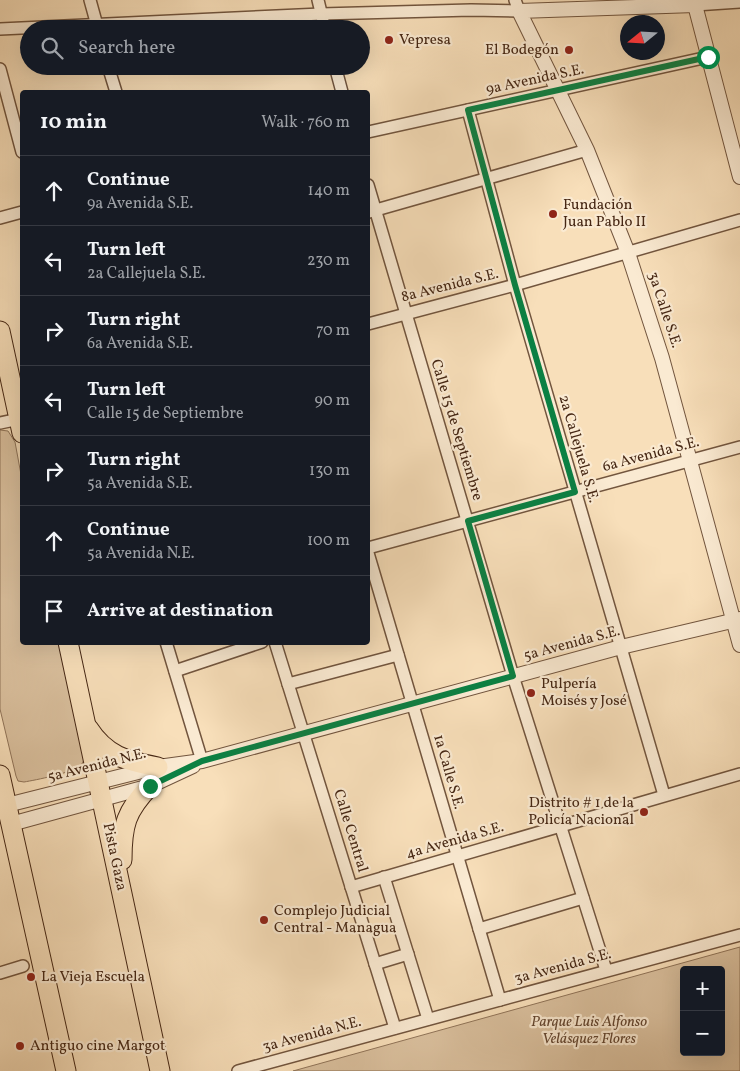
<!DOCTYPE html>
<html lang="en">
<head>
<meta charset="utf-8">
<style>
  :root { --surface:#171b24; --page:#20242c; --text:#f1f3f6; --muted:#9ea1a6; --line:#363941 }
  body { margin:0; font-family:Vollkorn,serif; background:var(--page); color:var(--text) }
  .controls { position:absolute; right:15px; bottom:15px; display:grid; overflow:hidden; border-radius:5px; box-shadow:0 5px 20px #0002 }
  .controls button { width:45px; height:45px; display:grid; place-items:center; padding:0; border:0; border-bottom:1px solid var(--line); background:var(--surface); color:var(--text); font:25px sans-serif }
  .compass { position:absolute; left:620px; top:15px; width:45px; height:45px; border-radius:50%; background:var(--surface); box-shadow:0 5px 20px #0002; rotate:252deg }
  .stop { position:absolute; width:15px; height:15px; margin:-11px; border:4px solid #0b8043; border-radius:50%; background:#fff }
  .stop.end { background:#0b8043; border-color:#fff; box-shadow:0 1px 5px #0008 }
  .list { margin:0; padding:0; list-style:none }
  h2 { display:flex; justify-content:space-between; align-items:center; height:65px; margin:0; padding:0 20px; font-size:21px }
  h2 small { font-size:16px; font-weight:400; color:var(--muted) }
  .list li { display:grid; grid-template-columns:32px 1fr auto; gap:15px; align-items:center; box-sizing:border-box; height:70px; padding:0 20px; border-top:1px solid var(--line) }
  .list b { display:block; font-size:19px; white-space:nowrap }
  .list p { margin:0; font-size:16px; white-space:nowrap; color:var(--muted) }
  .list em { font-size:16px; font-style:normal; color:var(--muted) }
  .icon { flex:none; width:28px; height:28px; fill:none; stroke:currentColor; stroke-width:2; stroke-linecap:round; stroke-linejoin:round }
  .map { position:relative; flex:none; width:740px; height:1071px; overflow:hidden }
  .search { position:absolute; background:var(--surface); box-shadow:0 5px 20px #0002; left:20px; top:20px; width:350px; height:55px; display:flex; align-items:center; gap:12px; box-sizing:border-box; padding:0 18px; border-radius:28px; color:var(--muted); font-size:19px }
  .panel { position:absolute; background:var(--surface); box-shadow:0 5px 20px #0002; left:20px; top:90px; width:350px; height:555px; border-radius:5px }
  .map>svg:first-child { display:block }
  .green { fill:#dac09e; stroke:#907459; fill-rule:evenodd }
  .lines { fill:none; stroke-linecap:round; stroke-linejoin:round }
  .minor-casing { stroke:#72553e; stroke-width:14 }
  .tertiary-casing { stroke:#72553e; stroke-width:16 }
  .trunk-casing { stroke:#462714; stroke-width:21 }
  .minor { stroke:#faead2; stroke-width:11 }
  .tertiary { stroke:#faead2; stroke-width:14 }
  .trunk { stroke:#f8dfba; stroke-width:19 }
  .route { stroke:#0b8043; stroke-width:6 }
  .poi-dot { fill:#8f2418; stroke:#faead2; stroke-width:2 }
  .labels { text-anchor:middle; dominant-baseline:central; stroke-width:4.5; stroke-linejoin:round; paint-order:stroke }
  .poi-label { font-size:15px; fill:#462714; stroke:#faead2; text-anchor:start }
  .street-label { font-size:15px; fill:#462714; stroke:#faead2 }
  .park-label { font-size:15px; font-style:italic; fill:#644630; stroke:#faead2 }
</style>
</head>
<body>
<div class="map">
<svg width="740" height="1071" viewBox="0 0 740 1071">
  <rect width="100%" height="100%" fill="#f8dfba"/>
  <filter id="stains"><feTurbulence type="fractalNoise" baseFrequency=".004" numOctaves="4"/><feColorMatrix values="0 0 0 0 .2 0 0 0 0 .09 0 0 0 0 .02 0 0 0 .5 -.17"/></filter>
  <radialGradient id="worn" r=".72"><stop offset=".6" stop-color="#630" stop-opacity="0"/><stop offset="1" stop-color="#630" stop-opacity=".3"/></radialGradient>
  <!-- green -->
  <g class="green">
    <path d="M0 430 8 431 15 442 22 480V642L62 643 85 755C84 759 83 764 80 766 71 773 36 780 24 782L18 781 16 776 0 709Z"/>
    <path d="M740 947V1071H293ZM684 970H721V1052H684Z"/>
  </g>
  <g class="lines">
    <defs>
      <g id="minor">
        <path d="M90 0 98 29"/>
        <path d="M318 0 325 29"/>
        <path d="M695 5 740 2"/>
        <path d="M0 29 321 14 471 10 519 11 515 0"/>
        <path d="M108 66 116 92"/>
        <path d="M335 66 342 92"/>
        <path d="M0 69 22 152"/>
        <path d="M468 110 515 285 664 795"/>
        <path d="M368 132 708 57"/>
        <path d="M368 185 513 676 606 970"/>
        <path d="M369 212 587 150"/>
        <path d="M0 218 22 212"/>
        <path d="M368 324 515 285 740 220"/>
        <path d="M0 423 19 419"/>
        <path d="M368 548 740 447"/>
        <path d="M368 553 500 1000"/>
        <path d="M166 642 202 761"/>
        <path d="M275 642 395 1028"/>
        <path d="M175 671 262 642"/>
        <path d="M288 684 398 655"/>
        <path d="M384 877 428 1019"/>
        <path d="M351 887 740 774"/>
        <path d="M479 929 583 898"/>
        <path d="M375 964 408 954"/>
        <path d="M0 973 23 966"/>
        <path d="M238 1071 740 935"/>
      </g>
      <g id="tertiary">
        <path d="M740 177 695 5 519 11 587 150 628 253 662 358 740 645"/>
        <path d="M7 805 158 767 202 761 621 647 740 619"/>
        <path d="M11 824 150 786 193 766"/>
      </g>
      <g id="trunk">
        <path d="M0 331 22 433"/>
        <path d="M68 642 160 1071"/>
        <path d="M88 728C106 756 126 761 158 767"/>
        <path d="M0 775 66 1071"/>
        <path d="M122 860C122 825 126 811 150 786"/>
      </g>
    </defs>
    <!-- minor casing -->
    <use href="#minor" class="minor-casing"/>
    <!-- tertiary casing -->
    <use href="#tertiary" class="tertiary-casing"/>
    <!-- trunk casing -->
    <use href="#trunk" class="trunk-casing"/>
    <!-- minor -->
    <use href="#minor" class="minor"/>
    <!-- tertiary -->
    <use href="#tertiary" class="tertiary"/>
    <!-- trunk -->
    <use href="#trunk" class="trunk"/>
  </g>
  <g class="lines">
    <!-- route -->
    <path class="route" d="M150 786 202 761 513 676 468 521 575 492 515 285 468 110 708 57"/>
  </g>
  <!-- markers -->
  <g class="poi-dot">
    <circle cx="389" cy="40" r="5"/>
    <circle cx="569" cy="50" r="5"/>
    <circle cx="553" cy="214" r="5"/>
    <circle cx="531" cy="693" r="5"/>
    <circle cx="644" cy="812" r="5"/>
    <circle cx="264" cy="920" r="5"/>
    <circle cx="31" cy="977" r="5"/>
    <circle cx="20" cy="1046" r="5"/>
  </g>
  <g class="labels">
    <!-- poi labels -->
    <g class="poi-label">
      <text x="399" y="40">Vepresa</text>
      <text x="559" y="50" text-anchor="end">El Bodegón</text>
      <text x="563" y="205">Fundación<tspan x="563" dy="17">Juan Pablo II</tspan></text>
      <text x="541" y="684">Pulpería<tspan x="541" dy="17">Moisés y José</tspan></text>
      <text x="634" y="803" text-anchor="end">Distrito # 1 de la<tspan x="634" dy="17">Policía Nacional</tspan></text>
      <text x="274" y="911">Complejo Judicial<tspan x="274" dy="17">Central - Managua</tspan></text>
      <text x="41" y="977">La Vieja Escuela</text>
      <text x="30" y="1046">Antiguo cine Margot</text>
    </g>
    <!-- street labels -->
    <g class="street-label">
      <text transform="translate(535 80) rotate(-12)">9a Avenida S.E.</text>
      <text transform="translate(450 286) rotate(-14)">8a Avenida S.E.</text>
      <text transform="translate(664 310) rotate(72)">3a Calle S.E.</text>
      <text transform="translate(456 430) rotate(73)">Calle 15 de Septiembre</text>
      <text transform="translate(578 449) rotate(74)">2a Callejuela S.E.</text>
      <text transform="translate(651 455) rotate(-15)">6a Avenida S.E.</text>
      <text transform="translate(572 644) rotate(-15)">5a Avenida S.E.</text>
      <text transform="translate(97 766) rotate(-14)">5a Avenida N.E.</text>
      <text transform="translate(448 772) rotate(74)">1a Calle S.E.</text>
      <text transform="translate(350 831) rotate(73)">Calle Central</text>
      <text transform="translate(455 841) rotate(-16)">4a Avenida S.E.</text>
      <text transform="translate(114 857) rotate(78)">Pista Gaza</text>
      <text transform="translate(563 967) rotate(-15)">3a Avenida S.E.</text>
      <text transform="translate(312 1035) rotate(-15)">3a Avenida N.E.</text>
    </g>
    <!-- park labels -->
    <g class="park-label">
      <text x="589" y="1022">Parque Luis Alfonso<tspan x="589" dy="17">Velásquez Flores</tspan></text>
    </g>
  </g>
  <rect width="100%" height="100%" filter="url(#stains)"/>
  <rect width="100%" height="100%" fill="url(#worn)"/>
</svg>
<div class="controls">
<button>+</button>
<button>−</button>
</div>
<svg class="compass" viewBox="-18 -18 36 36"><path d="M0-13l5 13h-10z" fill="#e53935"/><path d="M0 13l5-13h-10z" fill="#9ea1a6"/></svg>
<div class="stop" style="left:708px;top:57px"></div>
<div class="stop end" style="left:150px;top:786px"></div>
<div class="search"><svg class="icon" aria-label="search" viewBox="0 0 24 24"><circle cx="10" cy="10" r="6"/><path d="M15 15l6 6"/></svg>Search here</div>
<section class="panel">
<h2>10 min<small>Walk · 760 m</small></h2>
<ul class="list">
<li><svg class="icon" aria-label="ahead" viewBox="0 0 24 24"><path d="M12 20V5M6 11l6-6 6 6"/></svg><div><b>Continue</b><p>9a Avenida S.E.</p></div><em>140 m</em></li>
<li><svg class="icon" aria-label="left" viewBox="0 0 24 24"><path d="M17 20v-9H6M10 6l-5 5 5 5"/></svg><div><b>Turn left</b><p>2a Callejuela S.E.</p></div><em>230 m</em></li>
<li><svg class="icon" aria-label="right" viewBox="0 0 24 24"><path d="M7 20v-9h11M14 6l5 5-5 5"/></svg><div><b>Turn right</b><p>6a Avenida S.E.</p></div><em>70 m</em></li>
<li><svg class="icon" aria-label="left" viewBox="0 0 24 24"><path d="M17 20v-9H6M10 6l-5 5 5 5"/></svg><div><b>Turn left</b><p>Calle 15 de Septiembre</p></div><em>90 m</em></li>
<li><svg class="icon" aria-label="right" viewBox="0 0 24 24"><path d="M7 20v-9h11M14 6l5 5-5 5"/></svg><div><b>Turn right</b><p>5a Avenida S.E.</p></div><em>130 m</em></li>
<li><svg class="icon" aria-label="ahead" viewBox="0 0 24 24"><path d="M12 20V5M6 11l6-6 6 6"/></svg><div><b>Continue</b><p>5a Avenida N.E.</p></div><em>100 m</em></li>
<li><svg class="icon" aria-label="arrive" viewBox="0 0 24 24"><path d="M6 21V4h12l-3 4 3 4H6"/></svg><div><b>Arrive at destination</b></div></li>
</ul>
</section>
</div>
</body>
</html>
